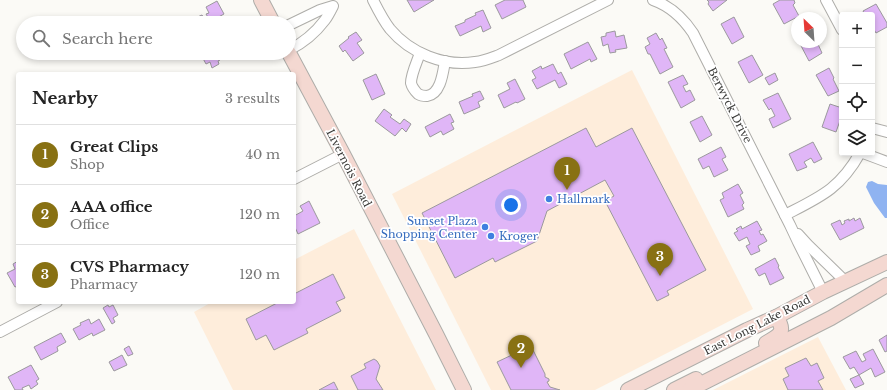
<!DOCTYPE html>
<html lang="en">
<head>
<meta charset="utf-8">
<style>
  :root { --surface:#fff; --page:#f6f6f6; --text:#222; --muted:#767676; --line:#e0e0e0; --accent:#887113 }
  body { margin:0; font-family:"Libre Baskerville",serif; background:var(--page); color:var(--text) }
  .controls { position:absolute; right:12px; top:12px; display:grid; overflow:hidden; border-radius:4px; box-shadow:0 2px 6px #0003 }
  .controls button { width:36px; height:36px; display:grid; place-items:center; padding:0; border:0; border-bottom:1px solid var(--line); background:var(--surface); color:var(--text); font:20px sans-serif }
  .compass { position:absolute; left:791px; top:12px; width:36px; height:36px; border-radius:50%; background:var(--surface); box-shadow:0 2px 6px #0003; rotate:335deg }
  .you { position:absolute; left:511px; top:205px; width:14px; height:14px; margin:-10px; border:3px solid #fff; border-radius:50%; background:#1a73e8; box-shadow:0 0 0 6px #1a73e833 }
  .badge { display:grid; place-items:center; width:26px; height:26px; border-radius:50%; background:var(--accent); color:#fff; font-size:13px; font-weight:700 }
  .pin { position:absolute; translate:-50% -33px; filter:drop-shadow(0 1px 2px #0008) }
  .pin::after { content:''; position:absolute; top:21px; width:14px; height:12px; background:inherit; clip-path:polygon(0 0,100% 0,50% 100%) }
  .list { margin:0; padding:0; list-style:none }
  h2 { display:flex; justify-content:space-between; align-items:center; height:52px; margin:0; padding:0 16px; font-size:17px }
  h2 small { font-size:13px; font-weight:400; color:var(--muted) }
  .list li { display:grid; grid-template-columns:26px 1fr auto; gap:12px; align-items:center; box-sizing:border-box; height:60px; padding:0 16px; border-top:1px solid var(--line) }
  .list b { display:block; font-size:15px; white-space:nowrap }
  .list p { margin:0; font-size:13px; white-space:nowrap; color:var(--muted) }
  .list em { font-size:13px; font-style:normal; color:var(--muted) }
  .icon { flex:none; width:22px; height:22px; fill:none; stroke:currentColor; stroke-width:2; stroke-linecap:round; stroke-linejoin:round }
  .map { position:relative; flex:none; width:887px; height:390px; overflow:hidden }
  .search { position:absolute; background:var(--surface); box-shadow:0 2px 6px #0003; left:16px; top:16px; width:280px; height:44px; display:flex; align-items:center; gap:10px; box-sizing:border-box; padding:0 14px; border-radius:22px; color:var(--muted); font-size:15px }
  .panel { position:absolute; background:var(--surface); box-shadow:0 2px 6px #0003; left:16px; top:72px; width:280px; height:232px; border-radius:4px }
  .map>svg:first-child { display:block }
  .commercial { fill:#feeddb }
  .water { fill:#8fb3f1 }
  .building { fill:#e0b6f7; stroke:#9b999d }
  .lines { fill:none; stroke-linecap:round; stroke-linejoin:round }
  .minor-casing { stroke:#aeada9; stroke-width:12 }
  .secondary-casing { stroke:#aeada9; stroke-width:16 }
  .minor { stroke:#fff; stroke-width:10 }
  .secondary { stroke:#f4d8d1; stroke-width:14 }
  .shop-dot { fill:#3f7fe0; stroke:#fff; stroke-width:1.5 }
  .labels { text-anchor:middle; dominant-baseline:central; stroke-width:3.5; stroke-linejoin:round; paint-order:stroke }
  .street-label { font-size:11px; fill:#3c3c3a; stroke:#fff }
  .shop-label { font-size:11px; fill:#366cbe; stroke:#fff; text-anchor:start }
</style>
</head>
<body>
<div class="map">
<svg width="887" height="390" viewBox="0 0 887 390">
  <rect width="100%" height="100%" fill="#fbfaf6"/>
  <!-- commercial -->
  <g class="commercial">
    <path d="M632 70 753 309 595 390H491L392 194Z"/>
    <path d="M354 229 436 390H233L194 312 212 302H294V260Z"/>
    <path d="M818 337 846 390H713Z"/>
  </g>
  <!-- water -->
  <path class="water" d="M872 181 878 184 887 185V218H885L874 203 866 187 868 182Z"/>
  <!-- building -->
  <g class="building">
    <path d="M407 0H434L414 12Z"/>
    <path d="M505 0H523L526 7 502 19 495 5Z"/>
    <path d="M707 0H727L713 11 708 4 709 2Z"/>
    <path d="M780 0H794L795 3 793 5 799 16 784 24 773 4Z"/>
    <path d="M217 1 224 14 213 20 212 17 209 19 206 14 209 13 206 7Z"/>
    <path d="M876 4 887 23V27L876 33 872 26V15H865L863 11Z"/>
    <path d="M483 10 491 28 483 32 481 26 460 36 455 26 465 22V20L476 15 475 13Z"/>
    <path d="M202 15 206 22 204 23H195L193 19Z"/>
    <path d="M734 17 744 37 732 44 721 24Z"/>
    <path d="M615 31 616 37 624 35 627 48 615 50 616 52 610 53 608 44 603 46 601 37 606 36V33Z"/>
    <path d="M356 32 362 40 357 43 364 53 353 61 345 50 343 52 339 46 349 38 348 37Z"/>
    <path d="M656 33 660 40 662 38 667 48 664 49 673 67 660 74 650 54H648L645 47 650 44 647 38Z"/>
    <path d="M588 42 597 59 591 62 590 59 571 69 564 54Z"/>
    <path d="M799 42H817L822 53 809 61Z"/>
    <path d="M200 53H216L220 60 218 61 219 64 212 68 210 62 206 64Z"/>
    <path d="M752 55 763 75 749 83 738 62Z"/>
    <path d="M553 64 558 74 561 72 567 84 559 88 555 80 537 89 532 80 536 78 532 71 541 66 542 69Z"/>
    <path d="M829 68 834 78 833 79 839 91 828 96 816 75Z"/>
    <path d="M775 73 778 80 769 85 765 78Z"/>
    <path d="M376 74 385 94 372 100 363 80Z"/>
    <path d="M683 75 688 84 683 86 686 92 690 90 695 100 681 108 668 82Z"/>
    <path d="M515 79 525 99 517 103 516 102 504 108 498 95 510 89 507 83Z"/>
    <path d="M480 91 484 99 478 102 480 107 464 114 459 102 473 96 472 94Z"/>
    <path d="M778 93 791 119 773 128 769 119 775 116 771 108 769 110 763 100Z"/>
    <path d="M830 104 842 108V115L836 132 822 127Z"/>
    <path d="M384 109 392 115 390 117 400 124 404 119 411 124 406 132 402 128 395 136 375 121Z"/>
    <path d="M450 114 454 122 451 123 454 129 443 135 441 131 430 137 425 127Z"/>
    <path d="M702 116 712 135 700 142 690 122Z"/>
    <path d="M586 128 596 147 632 128 706 270 667 291 669 295 657 301 605 201 614 196 605 180 547 211 537 241 495 262 493 258 455 278 422 213Z"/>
    <path d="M813 142 822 159 814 163 811 158 804 162 807 167 797 171 789 154Z"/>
    <path d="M721 147 726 157 722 159 728 170 714 177 709 166 703 169 698 159Z"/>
    <path d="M738 184 743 193 740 195 744 203 742 205 744 209 728 217 720 200 724 198 722 193Z"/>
    <path d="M309 201 320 223 298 234 294 225V219L295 218 294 216 303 211 300 206Z"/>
    <path d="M854 218 855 221 860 218 864 228 840 240 831 224 840 220 842 225 845 223 844 221 849 219V221Z"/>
    <path d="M757 221 762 230 759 231 761 235 763 234 767 241 758 246 760 251 751 255 746 246 750 244 747 237 739 241 734 233 738 231 736 229 741 226 742 229Z"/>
    <path d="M775 258 779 266 778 267 784 278 770 285 765 273 759 276 755 269Z"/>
    <path d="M18 261V286L15 287 7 273 15 269 13 264Z"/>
    <path d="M333 274 345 298 336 302 341 311 306 329 308 333 274 350 266 335 256 340 246 319 279 302H294V294Z"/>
    <path d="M108 305 109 307 113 305 118 315 113 318 115 322 112 324 103 308Z"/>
    <path d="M89 319 91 324 99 319 105 330 93 336 92 333 79 340 73 329 81 325 80 323Z"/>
    <path d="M61 333 66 342 57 347 58 351 41 360 34 347Z"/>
    <path d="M887 335V351L885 352 879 340Z"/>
    <path d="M129 346 133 354 128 356 124 349Z"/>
    <path d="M531 346 545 374V377L549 379V381L547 382 550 387 560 390H511L497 362Z"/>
    <path d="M873 349 885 372 875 377 871 368 859 375 864 384 855 388 850 379 859 375 854 367 850 369 843 357 856 351 862 362 866 360 863 354Z"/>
    <path d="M122 355 127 365 114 371 109 362Z"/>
    <path d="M806 358 811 366 817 363 824 378 818 381 823 390H788L783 379 789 376 785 368Z"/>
    <path d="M374 359 377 361 380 366 376 379 383 390H358L351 376 366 368 364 364Z"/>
    <path d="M31 365 39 379 36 381 38 384 31 389 29 385 22 388 23 390H15L8 377Z"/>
    <path d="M334 382 338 390H319Z"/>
  </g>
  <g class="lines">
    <defs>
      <g id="minor">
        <path d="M373 0C378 10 383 20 390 29 410 53 444 67 475 62 484 61 491 58 499 55L608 0"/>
        <path d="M653 0C670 6 683 18 693 33L790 225 798 242 823 292"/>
        <path d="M826 0 842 30"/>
        <path d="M289 25 320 10 333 6C331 10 328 16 325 20 316 32 303 43 289 50"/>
        <path d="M420 53C417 62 411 74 411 83 412 87 415 91 418 94 421 96 424 96 427 96 441 94 443 72 445 61"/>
        <path d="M872 128 887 132"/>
        <path d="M863 153 887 162"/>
        <path d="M294 179 343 154"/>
        <path d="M785 215C820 197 840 189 860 153"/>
        <path d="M798 234 808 245 845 281"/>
        <path d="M0 332 57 302"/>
      </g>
      <g id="secondary">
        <path d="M261 0 273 23"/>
        <path d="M289 53 343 154 436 334 464 390"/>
        <path d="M766 343C779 336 787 332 776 317"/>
        <path d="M628 390 747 330 776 317 823 292 887 262"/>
        <path d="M674 390 696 379"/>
        <path d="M689 390 831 318 887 285"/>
      </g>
    </defs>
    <!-- minor casing -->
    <use href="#minor" class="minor-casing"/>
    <!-- secondary casing -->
    <use href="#secondary" class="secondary-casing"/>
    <!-- minor -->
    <use href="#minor" class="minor"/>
    <!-- secondary -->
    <use href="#secondary" class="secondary"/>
  </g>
  <!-- markers -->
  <g class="shop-dot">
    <circle cx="549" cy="199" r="4"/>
    <circle cx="485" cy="227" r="4"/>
    <circle cx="491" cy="236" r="4"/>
  </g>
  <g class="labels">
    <!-- street labels -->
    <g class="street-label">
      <text transform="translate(730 105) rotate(63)">Berwyck Drive</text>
      <text transform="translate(349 168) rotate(63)">Livernois Road</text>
      <text transform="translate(757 325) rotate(-27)">East Long Lake Road</text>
    </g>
    <!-- shop labels -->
    <g class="shop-label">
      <text x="557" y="199">Hallmark</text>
      <text x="477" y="221" text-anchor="end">Sunset Plaza<tspan x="477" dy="13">Shopping Center</tspan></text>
      <text x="499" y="236">Kroger</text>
    </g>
  </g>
</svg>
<div class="controls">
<button>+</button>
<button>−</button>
<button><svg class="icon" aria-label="locate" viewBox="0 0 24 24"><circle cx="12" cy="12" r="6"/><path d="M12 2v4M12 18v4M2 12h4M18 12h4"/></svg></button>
<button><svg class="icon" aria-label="layers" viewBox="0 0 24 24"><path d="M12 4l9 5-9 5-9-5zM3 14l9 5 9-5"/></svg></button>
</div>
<svg class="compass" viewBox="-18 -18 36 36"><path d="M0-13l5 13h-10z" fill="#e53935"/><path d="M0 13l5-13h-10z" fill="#767676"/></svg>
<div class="you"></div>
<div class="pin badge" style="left:567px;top:190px">1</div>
<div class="pin badge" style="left:521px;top:368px">2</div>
<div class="pin badge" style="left:660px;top:276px">3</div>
<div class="search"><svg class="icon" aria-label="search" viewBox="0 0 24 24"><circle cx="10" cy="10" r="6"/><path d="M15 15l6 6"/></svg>Search here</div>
<section class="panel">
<h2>Nearby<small>3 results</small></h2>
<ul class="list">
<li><span class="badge">1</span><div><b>Great Clips</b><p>Shop</p></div><em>40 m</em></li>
<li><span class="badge">2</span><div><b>AAA office</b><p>Office</p></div><em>120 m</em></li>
<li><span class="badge">3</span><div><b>CVS Pharmacy</b><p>Pharmacy</p></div><em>120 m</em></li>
</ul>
</section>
</div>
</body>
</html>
